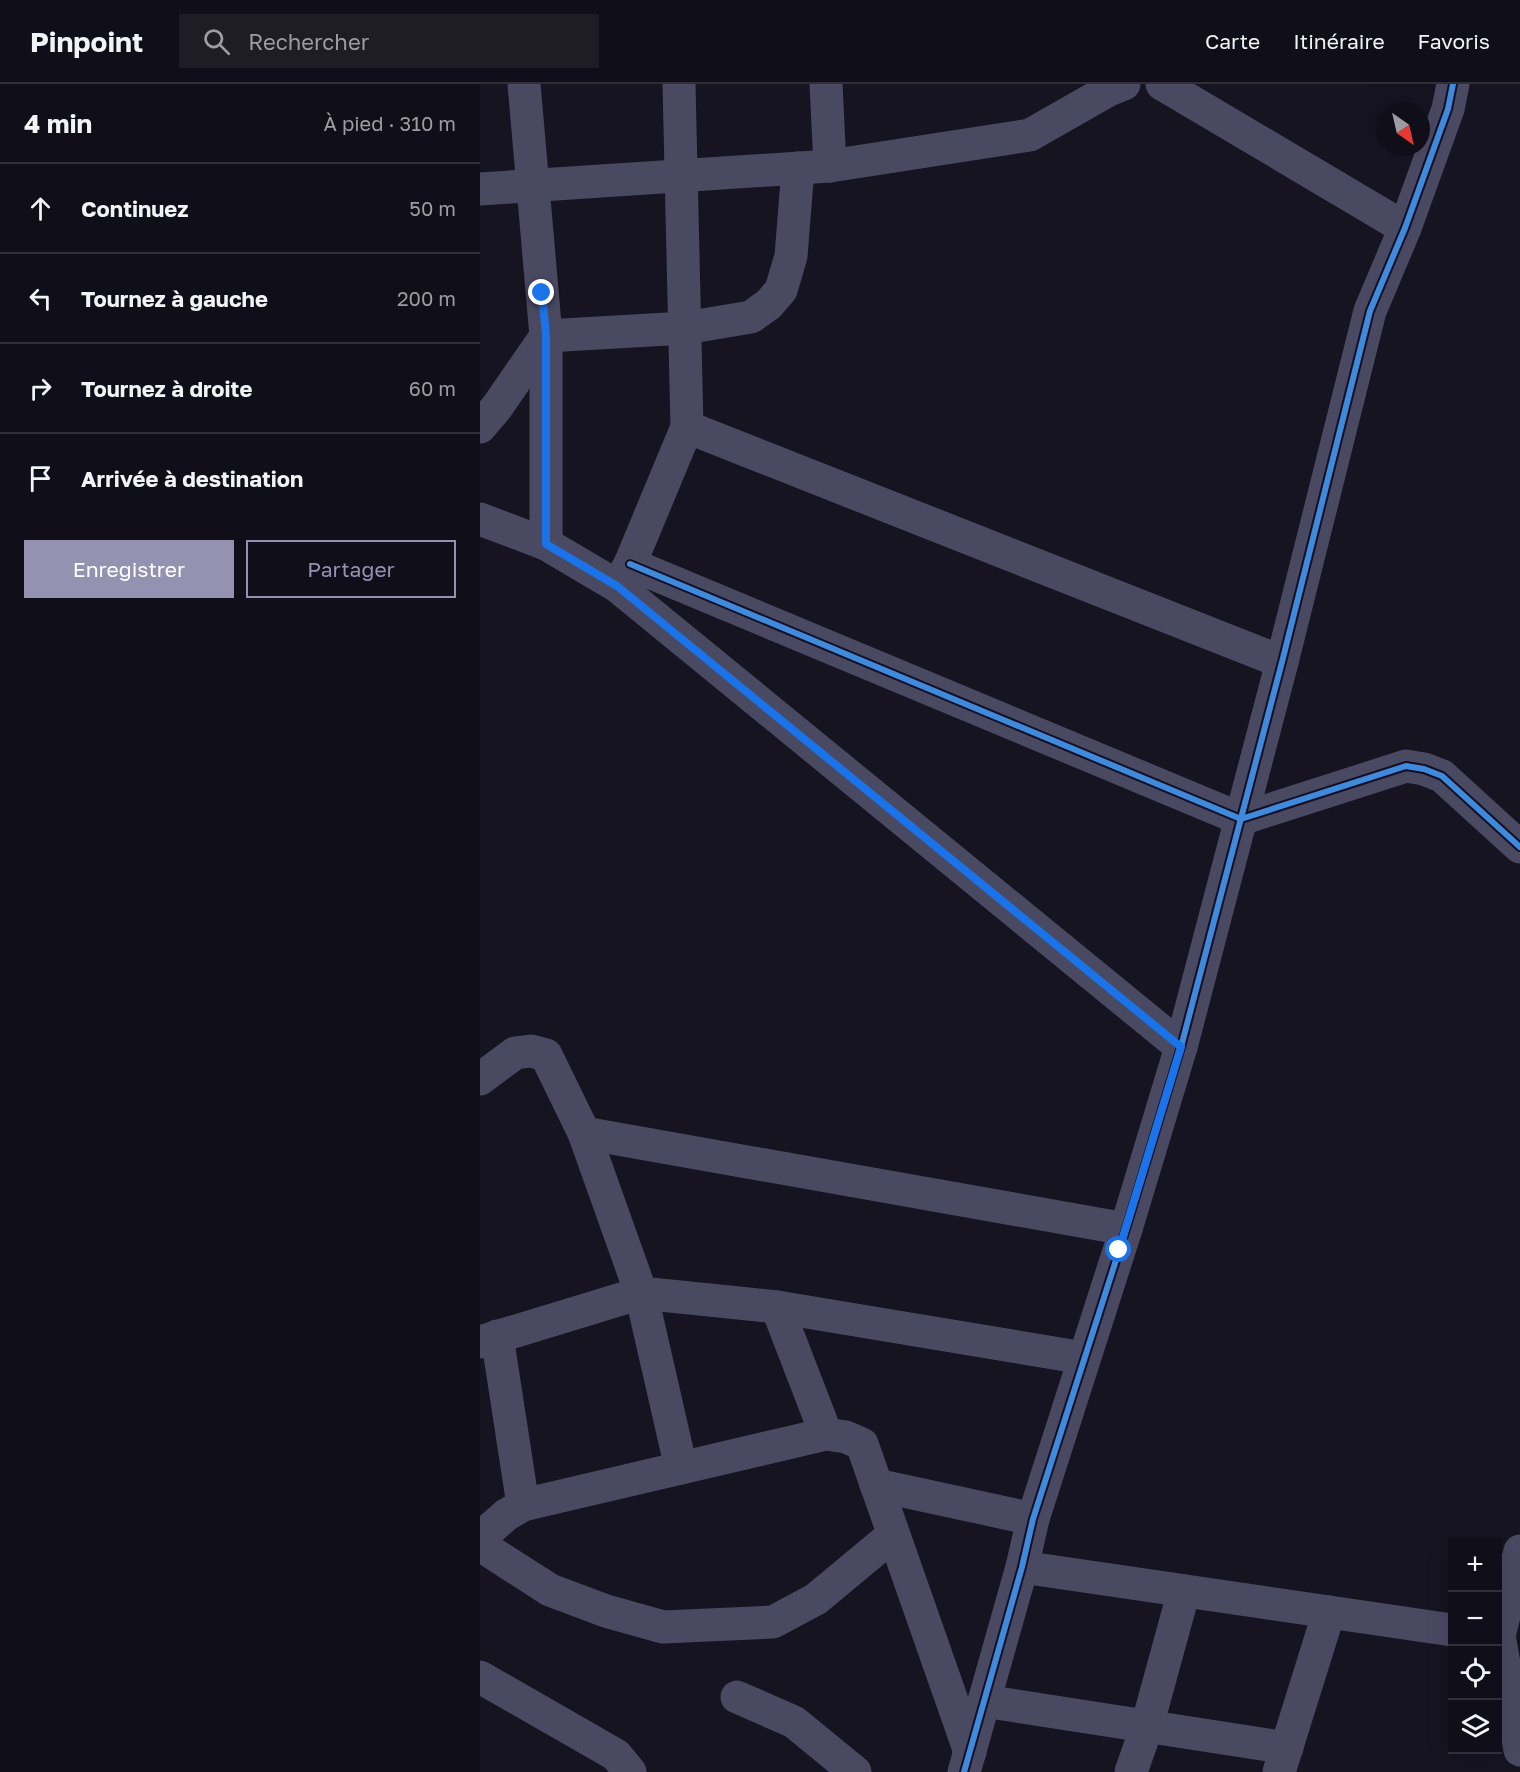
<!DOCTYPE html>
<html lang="fr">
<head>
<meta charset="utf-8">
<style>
  :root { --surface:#100f19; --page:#1e1d26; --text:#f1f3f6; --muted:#9c9ca2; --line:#302f38; --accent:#9591b1 }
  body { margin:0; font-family:"Golos Text",sans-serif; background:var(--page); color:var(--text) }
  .controls { position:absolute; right:18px; bottom:18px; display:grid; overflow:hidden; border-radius:0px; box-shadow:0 6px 24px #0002 }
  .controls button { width:54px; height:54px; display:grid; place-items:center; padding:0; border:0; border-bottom:2px solid var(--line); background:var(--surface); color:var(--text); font:30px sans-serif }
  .compass { position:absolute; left:896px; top:18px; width:54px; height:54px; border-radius:50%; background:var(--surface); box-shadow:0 6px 24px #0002; rotate:146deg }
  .stop { position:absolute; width:18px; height:18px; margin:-14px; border:4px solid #1a73e8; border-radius:50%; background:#fff }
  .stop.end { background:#1a73e8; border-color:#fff; box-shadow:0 2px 6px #0008 }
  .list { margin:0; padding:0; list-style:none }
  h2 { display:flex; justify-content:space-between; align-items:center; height:78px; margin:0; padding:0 24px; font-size:26px }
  h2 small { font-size:20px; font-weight:400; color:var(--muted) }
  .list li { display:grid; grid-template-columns:39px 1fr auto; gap:18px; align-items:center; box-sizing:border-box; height:90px; padding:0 24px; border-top:2px solid var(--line) }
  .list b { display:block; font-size:22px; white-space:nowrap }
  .list em { font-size:20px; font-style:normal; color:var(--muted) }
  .actions { display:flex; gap:12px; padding:18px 24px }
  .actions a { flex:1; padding:14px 0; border:2px solid var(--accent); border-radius:0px; text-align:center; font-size:21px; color:var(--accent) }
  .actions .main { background:var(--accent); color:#fff }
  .icon { flex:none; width:33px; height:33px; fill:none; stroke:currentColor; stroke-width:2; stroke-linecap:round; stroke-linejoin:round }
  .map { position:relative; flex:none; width:1040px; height:1688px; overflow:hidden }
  header { display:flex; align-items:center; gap:36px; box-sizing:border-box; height:84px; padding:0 30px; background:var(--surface); border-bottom:2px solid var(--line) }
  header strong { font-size:28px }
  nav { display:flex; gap:33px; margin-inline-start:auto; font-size:21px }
  .search { width:420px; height:54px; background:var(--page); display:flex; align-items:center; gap:15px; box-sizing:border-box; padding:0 21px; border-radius:0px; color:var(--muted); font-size:22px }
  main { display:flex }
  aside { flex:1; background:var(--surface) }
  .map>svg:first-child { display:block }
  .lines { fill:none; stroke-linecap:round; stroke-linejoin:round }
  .minor { stroke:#4a4962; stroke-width:33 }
  .cycleway-casing { stroke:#130f26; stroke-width:10 }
  .cycleway { stroke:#408adc; stroke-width:6 }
  .route { stroke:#1a73e8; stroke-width:8 }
</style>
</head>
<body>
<header>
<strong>Pinpoint</strong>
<div class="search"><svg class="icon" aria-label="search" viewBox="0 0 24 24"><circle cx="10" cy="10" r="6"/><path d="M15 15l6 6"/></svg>Rechercher</div>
<nav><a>Carte</a><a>Itinéraire</a><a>Favoris</a></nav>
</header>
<main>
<aside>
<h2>4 min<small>À pied · 310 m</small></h2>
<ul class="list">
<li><svg class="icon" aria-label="ahead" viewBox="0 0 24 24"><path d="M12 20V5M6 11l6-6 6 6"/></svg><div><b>Continuez</b></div><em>50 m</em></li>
<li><svg class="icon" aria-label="left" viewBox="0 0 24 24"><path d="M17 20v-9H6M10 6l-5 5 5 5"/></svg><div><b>Tournez à gauche</b></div><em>200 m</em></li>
<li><svg class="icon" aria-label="right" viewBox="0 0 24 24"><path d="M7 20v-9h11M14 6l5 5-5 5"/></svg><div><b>Tournez à droite</b></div><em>60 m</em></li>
<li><svg class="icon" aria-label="arrive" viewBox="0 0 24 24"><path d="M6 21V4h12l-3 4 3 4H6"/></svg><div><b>Arrivée à destination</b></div></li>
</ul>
<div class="actions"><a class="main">Enregistrer</a><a>Partager</a></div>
</aside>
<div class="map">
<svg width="1040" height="1688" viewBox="0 0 1040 1688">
  <rect width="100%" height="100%" fill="#161421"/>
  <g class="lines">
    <!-- minor -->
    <g class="minor">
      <path d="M44 0 66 252V460"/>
      <path d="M346 0 350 82"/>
      <path d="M682 0 925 144"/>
      <path d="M0 105 350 82 550 51 629 6 644 0"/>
      <path d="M0 343 17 323 66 252 205 244 271 233 289 220 301 206 311 172 318 84"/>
      <path d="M207 343 802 578"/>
      <path d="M0 435 66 460 137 502 701 963"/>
      <path d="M150 480 761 735 926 682 944 685 962 692 1040 763"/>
      <path d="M140 498 150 480 207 343 199 0"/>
      <path d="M0 995 35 969 51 967 66 971 104 1049 161 1209 297 1223 604 1274"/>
      <path d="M104 1049 646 1145"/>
      <path d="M297 1223 346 1350"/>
      <path d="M17 1252 43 1421"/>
      <path d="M0 1258 161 1209 201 1384"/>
      <path d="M396 1401 553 1435"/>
      <path d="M0 1454 26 1431 43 1421 346 1350 366 1353 382 1360 490 1668"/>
      <path d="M0 1461 70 1506 126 1527 183 1543 293 1538 336 1515 413 1451"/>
      <path d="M1040 1467 1019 1552 1040 1666"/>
      <path d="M542 1483 972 1546"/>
      <path d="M0 1593 136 1671 150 1688"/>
      <path d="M257 1613 314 1638 375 1688"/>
      <path d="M504 1617 807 1664"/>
      <path d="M484 1688 542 1483 553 1435 646 1145 701 963 802 578 890 227 925 144 968 25 973 0"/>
      <path d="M651 1688 667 1642 704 1507"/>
      <path d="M799 1688 849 1528"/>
    </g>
    <defs>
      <g id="cycleway">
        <path d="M150 480 761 735 926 682 944 685 962 692 1040 763"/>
        <path d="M484 1688 542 1483 553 1435 646 1145 701 963 802 578 890 227 925 144 968 25 973 0"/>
      </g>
    </defs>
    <!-- cycleway casing -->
    <use href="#cycleway" class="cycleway-casing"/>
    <!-- cycleway -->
    <use href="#cycleway" class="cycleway"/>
  </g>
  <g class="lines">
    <!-- route -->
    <path class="route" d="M62 209 66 252V460L137 502 701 963 639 1166"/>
  </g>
</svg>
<div class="controls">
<button>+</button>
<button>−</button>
<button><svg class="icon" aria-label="locate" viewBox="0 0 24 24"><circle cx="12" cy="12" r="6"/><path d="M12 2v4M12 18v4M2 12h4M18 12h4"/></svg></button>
<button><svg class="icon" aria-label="layers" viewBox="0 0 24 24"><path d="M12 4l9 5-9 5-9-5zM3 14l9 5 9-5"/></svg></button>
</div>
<svg class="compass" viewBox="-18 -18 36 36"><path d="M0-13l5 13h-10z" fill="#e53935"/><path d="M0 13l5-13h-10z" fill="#9c9ca2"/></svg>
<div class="stop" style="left:639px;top:1166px"></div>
<div class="stop end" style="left:62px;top:209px"></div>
</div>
</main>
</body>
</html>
